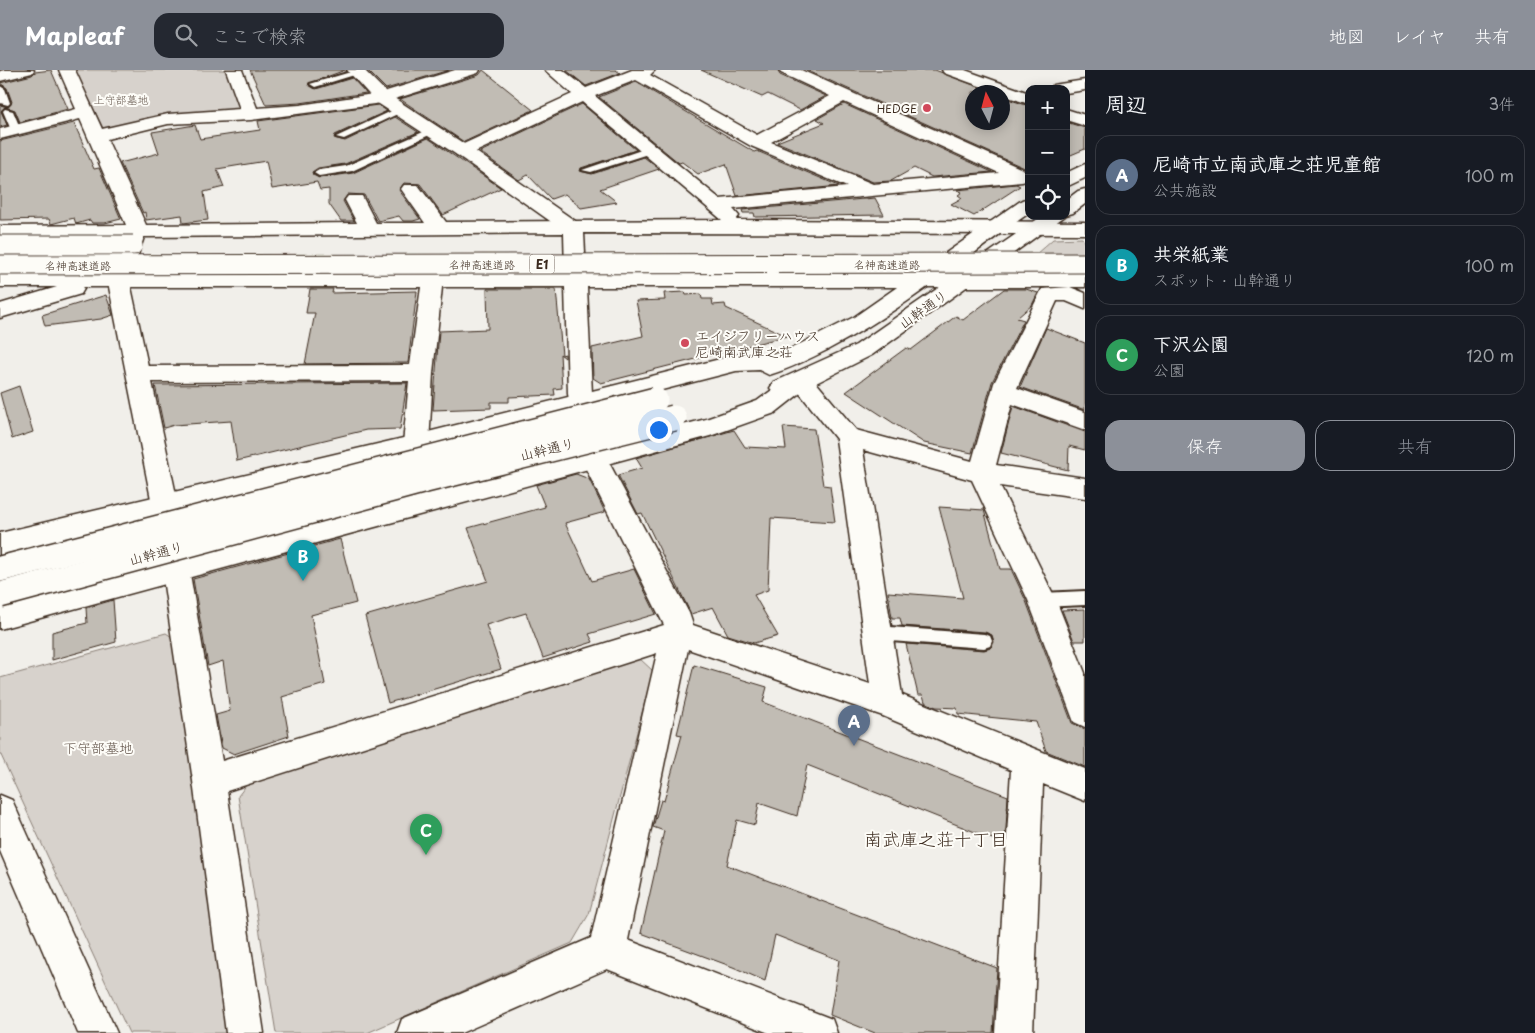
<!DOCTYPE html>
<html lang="ja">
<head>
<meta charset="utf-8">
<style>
  :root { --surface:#171b24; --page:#242831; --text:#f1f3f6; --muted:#9ea1a6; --line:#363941; --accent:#8c9099 }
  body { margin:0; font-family:"Playpen Sans","Klee One",sans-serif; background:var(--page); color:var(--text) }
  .controls { position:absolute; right:15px; top:15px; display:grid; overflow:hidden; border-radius:10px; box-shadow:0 2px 12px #0003 }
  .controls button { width:45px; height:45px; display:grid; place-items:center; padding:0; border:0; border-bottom:1px solid var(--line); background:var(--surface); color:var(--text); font:25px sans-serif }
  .compass { position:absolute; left:965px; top:15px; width:45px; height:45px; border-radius:50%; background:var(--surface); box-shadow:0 2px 12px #0003; rotate:354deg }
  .you { position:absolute; left:658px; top:359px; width:18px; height:18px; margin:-12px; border:4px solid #fff; border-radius:50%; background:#1a73e8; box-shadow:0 0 0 8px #1a73e833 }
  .badge { display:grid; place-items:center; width:32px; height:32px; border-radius:50%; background:var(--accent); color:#fff; font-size:16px; font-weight:700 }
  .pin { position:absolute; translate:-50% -41px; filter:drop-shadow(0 1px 2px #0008) }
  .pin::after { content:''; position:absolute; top:26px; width:18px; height:15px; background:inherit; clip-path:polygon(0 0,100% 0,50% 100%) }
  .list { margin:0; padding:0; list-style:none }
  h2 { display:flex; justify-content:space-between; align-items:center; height:65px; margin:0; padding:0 20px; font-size:21px }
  h2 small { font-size:16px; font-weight:400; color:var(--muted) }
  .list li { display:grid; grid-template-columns:32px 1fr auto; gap:15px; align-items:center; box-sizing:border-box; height:80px; margin:0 10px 10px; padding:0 10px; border:1px solid var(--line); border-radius:15px }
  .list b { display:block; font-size:19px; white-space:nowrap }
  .list p { margin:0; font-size:16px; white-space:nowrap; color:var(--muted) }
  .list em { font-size:16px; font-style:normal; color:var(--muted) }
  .actions { display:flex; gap:10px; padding:15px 20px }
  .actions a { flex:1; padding:11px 0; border:1px solid var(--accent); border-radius:15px; text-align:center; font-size:18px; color:var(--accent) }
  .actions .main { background:var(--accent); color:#fff }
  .icon { flex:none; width:28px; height:28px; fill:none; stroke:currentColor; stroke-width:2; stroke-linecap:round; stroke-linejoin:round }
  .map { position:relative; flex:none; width:1085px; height:963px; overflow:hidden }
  header { display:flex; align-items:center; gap:30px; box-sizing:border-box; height:70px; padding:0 25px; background:var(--accent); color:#fff }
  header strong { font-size:24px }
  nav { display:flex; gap:28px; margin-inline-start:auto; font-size:18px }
  .search { width:350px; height:45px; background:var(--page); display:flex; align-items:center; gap:12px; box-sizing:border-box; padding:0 18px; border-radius:15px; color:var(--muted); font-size:19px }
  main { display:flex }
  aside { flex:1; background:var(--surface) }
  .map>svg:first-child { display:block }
  .green { fill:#d7d2cc; stroke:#897e75 }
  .building { fill:#c1bcb4; stroke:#3b2a1e }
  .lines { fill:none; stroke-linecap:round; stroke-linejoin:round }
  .lane-casing { stroke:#3b2a1e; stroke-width:4 }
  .street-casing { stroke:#3b2a1e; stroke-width:3 }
  .secondary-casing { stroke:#3b2a1e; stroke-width:3 }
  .lane { fill:#fdfcf7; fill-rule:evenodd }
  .street { fill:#fdfcf7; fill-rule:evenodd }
  .secondary { fill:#fdfcf7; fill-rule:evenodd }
  .secondary-bridge-casing { stroke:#3b2a1e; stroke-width:28; stroke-linecap:butt }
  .highway-bridge-casing { stroke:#3b2a1e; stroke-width:21; stroke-linecap:butt }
  .secondary-bridge { stroke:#fdfcf7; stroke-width:25 }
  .highway-bridge { stroke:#fdfcf7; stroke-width:19 }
  .poi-dot { fill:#d1495b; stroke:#fdfcf7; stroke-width:2 }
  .labels { text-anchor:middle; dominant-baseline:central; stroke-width:4; stroke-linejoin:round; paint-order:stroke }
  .far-park-label { font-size:11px; fill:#62544a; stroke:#fdfcf7 }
  .far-poi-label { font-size:11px; fill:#3b2a1e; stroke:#fdfcf7; text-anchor:end }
  .far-street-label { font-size:11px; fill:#3b2a1e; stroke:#fdfcf7 }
  .shield { fill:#fdfcf7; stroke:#75695f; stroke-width:1 }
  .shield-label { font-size:12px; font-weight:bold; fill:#3b2a1e }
  .street-label { font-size:14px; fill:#3b2a1e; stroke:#fdfcf7 }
  .poi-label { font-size:14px; fill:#3b2a1e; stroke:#fdfcf7; text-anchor:start }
  .park-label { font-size:14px; fill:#62544a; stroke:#fdfcf7 }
  .near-neighbourhood-label { font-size:18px; fill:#3b2a1e; stroke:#fdfcf7 }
</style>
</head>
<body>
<header>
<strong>Mapleaf</strong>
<div class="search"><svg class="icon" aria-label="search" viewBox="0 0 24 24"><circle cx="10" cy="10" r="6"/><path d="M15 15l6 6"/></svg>ここで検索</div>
<nav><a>地図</a><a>レイヤ</a><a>共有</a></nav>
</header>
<main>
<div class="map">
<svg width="1085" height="963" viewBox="0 0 1085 963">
  <rect width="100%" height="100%" fill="#f1efea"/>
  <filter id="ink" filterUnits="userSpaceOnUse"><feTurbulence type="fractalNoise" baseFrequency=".02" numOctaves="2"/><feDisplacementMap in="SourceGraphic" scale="10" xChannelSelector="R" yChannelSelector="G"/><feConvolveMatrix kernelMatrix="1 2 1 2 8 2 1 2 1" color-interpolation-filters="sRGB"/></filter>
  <g filter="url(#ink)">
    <!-- green -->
    <g class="green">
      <path d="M75 0H228L243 40 112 60 103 58Z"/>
      <path d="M1082 168 1085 174V201L1018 200 1053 169Z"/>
      <path d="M166 563 178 571 226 963H129L0 683V608Z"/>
      <path d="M639 588 653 601 589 844 572 873 367 963H276L238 726 248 713Z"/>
    </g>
    <!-- building -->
    <g class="building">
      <path d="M51 0 68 39 20 52 15 40 5 37 1 41 7 55 0 57V35L8 37 12 32 7 18 0 13 32 5 35 2Z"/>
      <path d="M250 0H345L308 14 316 19 352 8 366 23 300 33 266 35Z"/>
      <path d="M367 0H449L386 19Z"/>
      <path d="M483 0 533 40 464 72 400 29 479 5Z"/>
      <path d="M566 0H616L620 3 586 16Z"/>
      <path d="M701 0H777L780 5 826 26 800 40 768 24 762 27Z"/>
      <path d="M806 0H935L992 22H972V52H1002V27L1029 36V100Z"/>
      <path d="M636 12 754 82 757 81 839 116 737 126 726 94 698 104 682 92 679 93 599 27Z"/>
      <path d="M582 34 636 80 581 98 580 101 592 104 644 87 659 99 600 119 617 132 581 138 565 124 551 129 528 105 519 110 480 82Z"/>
      <path d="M844 34 992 102 932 107 914 98 891 111 873 112 777 72 824 53 817 49Z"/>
      <path d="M378 35 387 41 335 65 334 68 345 71 395 47 418 62 345 94 318 98 312 102 313 105 319 108 353 103 428 68 501 118 443 145 420 114 404 113 399 120 420 149 413 151H403L399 146 378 151 364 125 348 124 343 131 354 151H341L329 134V119L320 120 317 112 272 119 266 91 217 99 224 117 204 122 208 150 183 153 182 145 146 150 145 142 143 143 120 93 159 83 152 62 195 55 200 69 260 60 258 51Z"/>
      <path d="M1066 52 1085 58V79L1066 87Z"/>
      <path d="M74 53 94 99 99 98 121 149 105 153H92L90 150 76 154 74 148 51 154 49 149 0 150V71Z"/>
      <path d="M1016 114 1020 116 974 146 951 134 962 128 958 125 962 122 957 120Z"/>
      <path d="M875 128 884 145 755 147 754 143H743L742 140Z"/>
      <path d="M310 219H333L332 223 417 221 408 293 305 294 315 243H306Z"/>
      <path d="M487 219H556L562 285 565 284V288L560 284 562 318 554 319 555 325 509 327V332H491V338L433 340 439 261 488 259Z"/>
      <path d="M1004 219H1026L1038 223 1032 235 1017 248 1024 250 992 312 972 383 924 373 846 322 906 278 911 280 956 246 963 250Z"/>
      <path d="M685 222 686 225 701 224 702 229H712L713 235 725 234 726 238 787 266 601 313 593 308 592 278 643 266 636 231 665 230 664 223Z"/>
      <path d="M106 225 113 245 101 249 45 256 42 245Z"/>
      <path d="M1046 258 1085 273V340L1020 317Z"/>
      <path d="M407 313 400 359 366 360 237 391 231 351 174 355 164 358 155 315Z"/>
      <path d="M19 316 33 362 12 369 0 323Z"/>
      <path d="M1013 336 1085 362V380L1069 376 1068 400 1001 383Z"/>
      <path d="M783 357 814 359 823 415 830 416 835 452 771 448 768 520 754 525 778 566 754 573 728 565 713 537 691 544 642 443 638 444 618 405 642 398 636 388 734 360 745 377 786 379Z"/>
      <path d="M576 404 589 409 605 442 565 453 592 511 634 499 656 544 589 564 593 572 543 588 526 543 486 555 501 599 388 633 365 546 488 511 468 458 545 437 536 415Z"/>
      <path d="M939 437 984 440 1000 499H1011L1026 531 1072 653 1085 659V697L1046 681 1036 652 958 644 957 638 936 637 925 632 923 625H918L906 574 984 580 991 578 994 572 992 565 985 562 902 556 900 548H892L888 522 963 528Z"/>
      <path d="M340 469 356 533 311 545 325 614 282 627 289 666 234 684 222 678 216 645 230 641 223 591 208 596 193 509Z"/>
      <path d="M113 530 116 572 52 590V562L87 553 86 538Z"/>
      <path d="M1085 539V571H1074L1062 540Z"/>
      <path d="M694 595 767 617 763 632 1008 726 1005 774 807 695 797 746 759 733 755 755 737 750 727 795 997 898 993 963H875L830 945 839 890 775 865 765 911 733 897 641 863 664 761 653 757 661 730 664 731 682 665 677 664Z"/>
    </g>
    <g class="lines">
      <defs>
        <g id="lane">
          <path d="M354 1 361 3 315 17 310 14Z"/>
          <path d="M0 16 5 19 10 33 8 35 0 33Z"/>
          <path d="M398 38 406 40 344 69 336 67Z"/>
          <path d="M5 39 13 41 21 60 19 62 11 60 3 41Z"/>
          <path d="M430 59 438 61 352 101 319 106 314 103 319 100 346 96Z"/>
          <path d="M650 77 655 80 654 82 591 102 582 100Z"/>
          <path d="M1085 521V535L1042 537 1036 535 1034 530 1036 525 1042 523Z"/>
          <path d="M877 556 984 564 990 566 992 571 990 576 984 578 877 570 871 568 869 563 871 558Z"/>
        </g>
        <g id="street">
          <path d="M5 0H34L32 3 0 11V1Z"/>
          <path d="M59 0H75L102 59 168 44 240 39 226 0H242L257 38 300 35 380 23 455 0H480L478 3 382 33 251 50 168 54 107 69 146 155 357 153 345 130 348 126H362L376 153H425L401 119 404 115H418L446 152 722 150 582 32 469 85H457L454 81 457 77 572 24 545 0H563L586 18 632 0H655L650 5 757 65 830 26 781 3 779 0H801L1029 102V110L1022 112 733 139 739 146 736 150 1085 152V164L584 163 586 203H1085V217H587L592 324 606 387 689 543 693 555 870 614 836 369 790 311 794 305 802 303 810 305 856 360 972 391 994 313 1042 219 1070 217 1085 223V239L1066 231H1057L1017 318 1085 342V360L1012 334 996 395 1085 408V428L1000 416 1056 530 1085 603V657L1074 652 1028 530 972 410 863 380 902 625 1085 699V731L1043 714 1033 963H995L1011 700 883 646 688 579 628 870 832 949 837 963H769L607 899 461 963H397L402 949 591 868 657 583 227 721 264 963H226L193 711 152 434 109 217H82L84 219 81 224 0 248V234L57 217H0V203H111L124 167 0 168V156L126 155 80 49 0 69V59L76 39ZM636 10 751 76 847 117 720 129 595 26ZM844 32 999 103 873 114 771 72ZM564 163 565 203H132L144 167ZM131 217H421L410 295 148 296ZM442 217H565L568 324 580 387 664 555 222 691 178 434 152 312 409 311 403 374 407 381 416 383 425 381 429 374 433 303Z"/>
          <path d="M942 0H965L1029 23V34L1002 25V22H996L944 3Z"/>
          <path d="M1085 10V20L1066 23V19H1051L1053 15Z"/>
          <path d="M1066 39 1085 45V56L1066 50Z"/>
          <path d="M0 725 12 730 117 963H78L0 781Z"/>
        </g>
        <g id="secondary">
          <path d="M347 0H364L388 24 469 77 581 155 584 159 581 163 574 165 567 163 457 85 376 32Z"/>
          <path d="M1085 94V108L1066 117V103Z"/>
          <path d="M1085 119V134L1073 143 1066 145V130L1078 121Z"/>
          <path d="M1029 128V143C963 190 900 242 829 279 809 289 790 299 769 305L759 300 736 301 416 383 0 485V463L416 365 736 285 782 283 854 247 1022 130Z"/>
          <path d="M1042 146H1065L872 285 808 317 775 343 710 366 0 559V533L706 349 757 331 772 320 770 318 774 312 856 275Z"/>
        </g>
      </defs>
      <!-- lane casing -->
      <use href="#lane" class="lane-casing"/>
      <!-- street casing -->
      <use href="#street" class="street-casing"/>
      <!-- secondary casing -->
      <use href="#secondary" class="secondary-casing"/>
      <!-- lane -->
      <use href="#lane" class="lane"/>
      <!-- street -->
      <use href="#street" class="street"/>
      <!-- secondary -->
      <use href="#secondary" class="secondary"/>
      <defs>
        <g id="secondary-bridge">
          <path d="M0 499 655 330"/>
          <path d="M0 525 426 410 674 348"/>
        </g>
        <g id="highway-bridge">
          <path d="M0 175H133"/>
          <path d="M0 195 1085 193"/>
        </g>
      </defs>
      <!-- secondary-bridge casing -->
      <use href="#secondary-bridge" class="secondary-bridge-casing"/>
      <!-- highway-bridge casing -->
      <use href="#highway-bridge" class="highway-bridge-casing"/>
      <!-- secondary-bridge -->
      <use href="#secondary-bridge" class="secondary-bridge"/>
      <!-- highway-bridge -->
      <use href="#highway-bridge" class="highway-bridge"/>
    </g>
  </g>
  <!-- markers -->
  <g class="poi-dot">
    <circle cx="927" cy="38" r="5"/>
    <circle cx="685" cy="273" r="5"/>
  </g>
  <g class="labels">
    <!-- far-park labels -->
    <g class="far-park-label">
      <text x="121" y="29">上守部墓地</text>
    </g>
    <!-- far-poi labels -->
    <g class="far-poi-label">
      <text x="917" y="38">HEDGE</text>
    </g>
    <!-- far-street labels -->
    <g class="far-street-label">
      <text x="482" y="194">名神高速道路</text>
      <text x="887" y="194">名神高速道路</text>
      <text x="78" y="195">名神高速道路</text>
    </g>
    <!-- shield labels -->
    <rect class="shield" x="529.5" y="184.5" width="25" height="19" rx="4"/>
    <g class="shield-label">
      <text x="542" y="194">E1</text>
    </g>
    <!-- street labels -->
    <g class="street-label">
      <text transform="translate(923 239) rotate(-35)">山幹通り</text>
      <text transform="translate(547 379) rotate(-14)">山幹通り</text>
      <text transform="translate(156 483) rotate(-15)">山幹通り</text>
    </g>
    <!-- poi labels -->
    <g class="poi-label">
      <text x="695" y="265">エイジフリーハウス<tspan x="695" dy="16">尼崎南武庫之荘</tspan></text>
    </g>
    <!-- park labels -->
    <g class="park-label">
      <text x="98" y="677">下守部墓地</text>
    </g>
    <!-- near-neighbourhood labels -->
    <g class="near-neighbourhood-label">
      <text x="936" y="768">南武庫之荘十丁目</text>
    </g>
  </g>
</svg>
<div class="controls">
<button>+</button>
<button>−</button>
<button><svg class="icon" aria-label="locate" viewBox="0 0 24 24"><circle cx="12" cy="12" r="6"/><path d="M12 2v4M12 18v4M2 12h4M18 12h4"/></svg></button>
</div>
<svg class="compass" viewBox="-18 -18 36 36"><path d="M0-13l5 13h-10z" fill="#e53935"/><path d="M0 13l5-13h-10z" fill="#9ea1a6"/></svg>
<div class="you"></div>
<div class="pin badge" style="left:854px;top:676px;background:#5c6f8a">A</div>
<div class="pin badge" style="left:303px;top:511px;background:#0f9aa8">B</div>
<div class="pin badge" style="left:426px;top:785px;background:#2e9e5b">C</div>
</div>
<aside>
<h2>周辺<small>3件</small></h2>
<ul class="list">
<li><span class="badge" style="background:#5c6f8a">A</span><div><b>尼崎市立南武庫之荘児童館</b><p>公共施設</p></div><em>100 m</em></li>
<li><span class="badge" style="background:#0f9aa8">B</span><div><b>共栄紙業</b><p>スポット · 山幹通り</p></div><em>100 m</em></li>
<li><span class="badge" style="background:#2e9e5b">C</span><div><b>下沢公園</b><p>公園</p></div><em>120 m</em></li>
</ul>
<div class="actions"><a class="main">保存</a><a>共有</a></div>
</aside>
</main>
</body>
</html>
